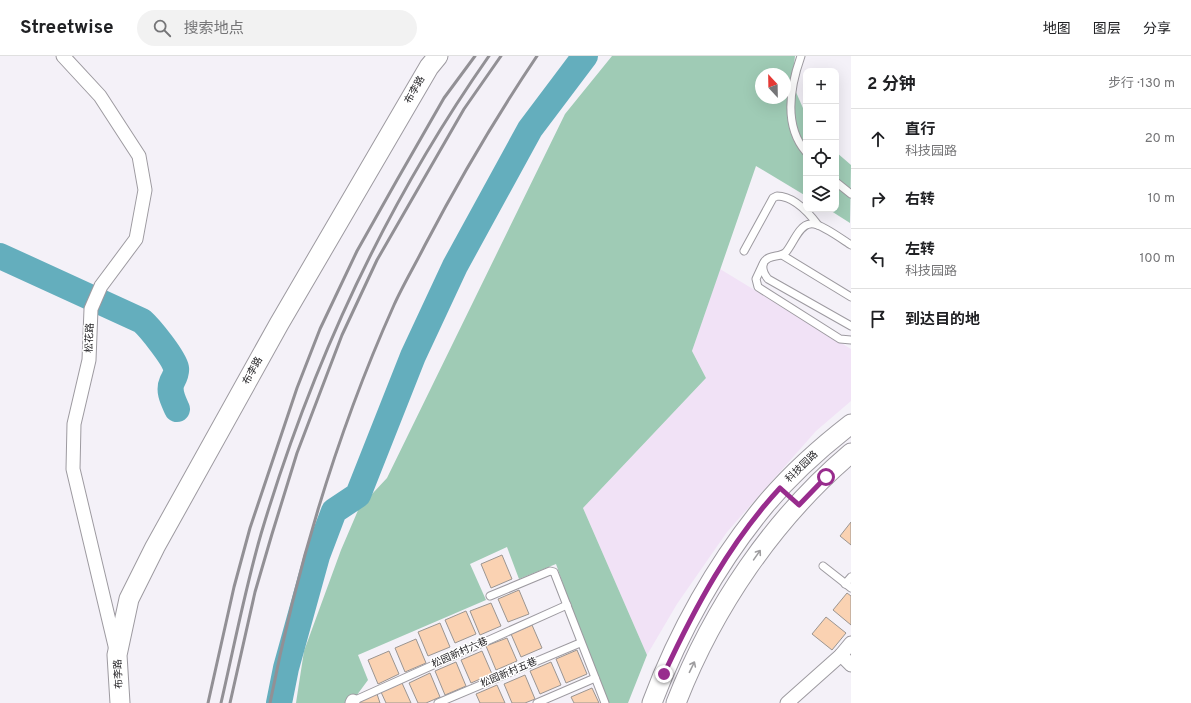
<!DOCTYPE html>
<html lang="zh">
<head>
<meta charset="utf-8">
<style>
  :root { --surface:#fff; --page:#f2f2f2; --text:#202124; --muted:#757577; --line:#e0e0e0 }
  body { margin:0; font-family:Overpass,"Noto Sans SC",sans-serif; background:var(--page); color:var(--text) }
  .controls { position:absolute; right:12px; top:12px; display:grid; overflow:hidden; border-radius:8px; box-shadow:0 4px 16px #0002 }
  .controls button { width:36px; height:36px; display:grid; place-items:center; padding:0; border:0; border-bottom:1px solid var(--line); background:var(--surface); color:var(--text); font:20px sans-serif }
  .compass { position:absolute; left:755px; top:12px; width:36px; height:36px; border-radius:50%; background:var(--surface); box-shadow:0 4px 16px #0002; rotate:338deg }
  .stop { position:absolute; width:12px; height:12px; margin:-9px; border:3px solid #982c8d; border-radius:50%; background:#fff }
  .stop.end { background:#982c8d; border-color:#fff; box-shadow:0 1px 4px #0008 }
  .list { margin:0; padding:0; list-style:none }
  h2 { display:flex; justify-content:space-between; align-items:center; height:52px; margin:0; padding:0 16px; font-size:17px }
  h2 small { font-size:13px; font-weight:400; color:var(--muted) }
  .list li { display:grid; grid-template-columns:26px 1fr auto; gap:12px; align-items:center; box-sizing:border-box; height:60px; padding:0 16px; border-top:1px solid var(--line) }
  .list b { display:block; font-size:15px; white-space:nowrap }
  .list p { margin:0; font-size:13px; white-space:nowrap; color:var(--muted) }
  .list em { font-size:13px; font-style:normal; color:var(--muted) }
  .icon { flex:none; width:22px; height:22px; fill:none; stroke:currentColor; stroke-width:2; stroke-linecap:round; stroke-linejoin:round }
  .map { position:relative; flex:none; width:851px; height:647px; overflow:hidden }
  header { display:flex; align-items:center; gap:24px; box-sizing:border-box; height:56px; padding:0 20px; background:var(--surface); border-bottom:1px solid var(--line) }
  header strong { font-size:19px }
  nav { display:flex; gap:22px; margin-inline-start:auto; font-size:14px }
  .search { width:280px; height:36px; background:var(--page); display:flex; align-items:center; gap:10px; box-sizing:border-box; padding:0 14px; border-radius:22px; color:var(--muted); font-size:15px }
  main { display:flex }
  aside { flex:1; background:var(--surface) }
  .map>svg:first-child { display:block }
  .industrial { fill:#f1e2f6 }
  .green { fill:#9fcbb5; fill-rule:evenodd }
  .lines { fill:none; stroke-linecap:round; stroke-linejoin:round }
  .river { stroke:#64aebd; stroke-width:26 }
  .building { fill:#fad2b2; stroke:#9b9591 }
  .lane-casing { stroke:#9d9aa0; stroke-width:9 }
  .street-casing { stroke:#9d9aa0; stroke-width:15 }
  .secondary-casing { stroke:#9d9aa0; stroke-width:21 }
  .lane { stroke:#fff; stroke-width:7 }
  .street { stroke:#fff; stroke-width:13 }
  .secondary { stroke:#fff; stroke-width:19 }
  .rail { stroke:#929095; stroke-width:3 }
  .oneway { stroke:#9e9d9f }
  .route { stroke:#982c8d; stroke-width:5 }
  .labels { text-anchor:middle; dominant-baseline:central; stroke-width:3; stroke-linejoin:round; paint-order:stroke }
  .street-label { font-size:10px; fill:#272629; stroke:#fff }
</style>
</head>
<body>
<header>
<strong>Streetwise</strong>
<div class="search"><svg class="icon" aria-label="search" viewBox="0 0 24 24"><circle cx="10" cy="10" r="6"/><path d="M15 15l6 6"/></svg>搜索地点</div>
<nav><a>地图</a><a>图层</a><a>分享</a></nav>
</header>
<main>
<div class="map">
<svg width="851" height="647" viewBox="0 0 851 647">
  <rect width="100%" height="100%" fill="#f4f1f8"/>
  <!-- industrial -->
  <path class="industrial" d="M720 213 851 293V345L816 375 727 476 677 548 647 599 583 452 706 322 692 295Z"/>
  <!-- green -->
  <g class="green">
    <path d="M612 0H795L792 27 806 59V140L756 110 692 295 706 322 583 452 647 599 628 647H608L584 588 556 508 519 523 507 491 470 508 486 544 358 599 368 624 351 647H296L304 595 341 494 359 452 387 422 565 58ZM761 18H785V42H761Z"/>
    <path d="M836 96 851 109 850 167 828 153H836Z"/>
  </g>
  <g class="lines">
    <!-- river -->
    <g class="river">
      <path d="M0 200 142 265C150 272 174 302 176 312 177 317 174 322 172 326 168 335 173 344 177 353"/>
      <path d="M279 647 286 612 317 500 334 455 358 439 413 300 455 210 530 73 585 0"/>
    </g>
  </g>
  <!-- building -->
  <g class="building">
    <path d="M851 466V489L840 480Z"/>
    <path d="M502 499 512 523 491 532 481 508Z"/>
    <path d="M519 534 529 558 508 566 498 543Z"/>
    <path d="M847 537 851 540V569L833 554Z"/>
    <path d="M491 547 501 570 480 579 470 555Z"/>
    <path d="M466 555 476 578 455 587 445 564Z"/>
    <path d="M826 561 846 577 832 594 812 578Z"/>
    <path d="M440 567 450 591 428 600 418 576Z"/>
    <path d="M532 569 542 592 521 601 511 578Z"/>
    <path d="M507 582 517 605 496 614 486 590Z"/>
    <path d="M416 583 426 607 405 616 395 592Z"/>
    <path d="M577 594 587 618 566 627 556 603Z"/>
    <path d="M389 595 399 618 378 628 368 604Z"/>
    <path d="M482 595 492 618 471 627 461 604Z"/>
    <path d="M456 606 466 630 445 639 435 615Z"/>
    <path d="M551 606 561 629 540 638 530 615Z"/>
    <path d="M430 617 440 641 426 647H418L409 627Z"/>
    <path d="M525 619 535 643 525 647H512L504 628Z"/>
    <path d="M402 627 411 647H386L381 636Z"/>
    <path d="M497 629 505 647H480L476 638Z"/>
    <path d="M592 632 599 647H574L571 641Z"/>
    <path d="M377 638 380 647H356Z"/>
  </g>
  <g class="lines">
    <defs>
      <g id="lane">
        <path d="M801 0C790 31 783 69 806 96"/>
        <path d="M836 126 851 138"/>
        <path d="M851 189C843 184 819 166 810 168 799 169 793 188 786 196 780 202 769 198 764 206 761 212 764 218 768 223L851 270"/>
        <path d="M744 195 773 142 777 140C794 140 809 157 818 169"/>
        <path d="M782 199 851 241"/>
        <path d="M763 208 756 223 758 231 840 283 851 284"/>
        <path d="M823 510 851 532"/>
        <path d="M845 528 851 521"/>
        <path d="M490 540 550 515 554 516 605 647"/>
        <path d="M353 645 567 549"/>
        <path d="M438 647 580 587"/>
        <path d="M537 647 595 622"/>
      </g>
      <g id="street">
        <path d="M63 0 100 40 139 100 145 134 136 183 101 230 91 253 89 304 74 368 73 413 116 594"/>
        <path d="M841 599 851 609"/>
        <path d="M352 647 353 645"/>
        <path d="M787 647 841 599 851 587"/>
      </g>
      <g id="secondary">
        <path d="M120 647 117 599 129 543 155 491 279 268 429 11 438 0"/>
        <path d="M652 647C678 577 717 507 765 449 790 419 820 392 851 368"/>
        <path d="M676 647C713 552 773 463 851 397"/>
      </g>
    </defs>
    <!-- lane casing -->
    <use href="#lane" class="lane-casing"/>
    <!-- street casing -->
    <use href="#street" class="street-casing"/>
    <!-- secondary casing -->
    <use href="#secondary" class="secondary-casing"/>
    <!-- lane -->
    <use href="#lane" class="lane"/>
    <!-- street -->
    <use href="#street" class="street"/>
    <!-- secondary -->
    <use href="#secondary" class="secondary"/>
    <!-- rail -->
    <g class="rail">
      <path d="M208 647 234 531 250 472 297 332 320 273 357 195 397 124 444 42 475 0"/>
      <path d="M221 647C234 591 245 533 261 478 312 307 386 147 489 0"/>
      <path d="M230 647 255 536 272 478 297 397 342 279 377 204 464 53 501 0"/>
      <path d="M270 647C297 511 337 376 394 249 403 229 415 209 425 189 459 124 496 61 537 0"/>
    </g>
  </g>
  <!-- one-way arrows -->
  <defs><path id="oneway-shaft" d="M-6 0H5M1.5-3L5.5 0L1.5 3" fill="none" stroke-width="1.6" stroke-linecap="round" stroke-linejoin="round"/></defs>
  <g class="oneway">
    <use href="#oneway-shaft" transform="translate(757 499) rotate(-55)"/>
    <use href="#oneway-shaft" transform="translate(692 611) rotate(-64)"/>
  </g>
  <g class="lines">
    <!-- route -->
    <path class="route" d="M664 618C695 551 730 486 780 432L799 449 826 421"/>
  </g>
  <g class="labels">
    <!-- street labels -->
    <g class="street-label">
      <text transform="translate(415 34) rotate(-60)">布李路</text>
      <text transform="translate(90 282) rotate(-88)">松花路</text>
      <text transform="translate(253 315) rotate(-61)">布李路</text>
      <text transform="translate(802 411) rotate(-44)">科技园路</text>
      <text transform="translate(460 597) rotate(-24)">松园新村六巷</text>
      <text transform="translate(509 617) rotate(-23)">松园新村五巷</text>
      <text transform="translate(119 618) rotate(-93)">布李路</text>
    </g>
  </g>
</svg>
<div class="controls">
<button>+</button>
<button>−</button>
<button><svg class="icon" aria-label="locate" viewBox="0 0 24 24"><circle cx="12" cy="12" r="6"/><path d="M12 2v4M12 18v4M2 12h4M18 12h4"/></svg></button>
<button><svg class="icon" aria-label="layers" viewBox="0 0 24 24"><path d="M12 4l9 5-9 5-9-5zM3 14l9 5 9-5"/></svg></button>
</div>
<svg class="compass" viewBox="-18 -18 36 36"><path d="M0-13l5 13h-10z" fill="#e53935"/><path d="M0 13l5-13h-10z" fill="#757577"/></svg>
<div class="stop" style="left:826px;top:421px"></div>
<div class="stop end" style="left:664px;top:618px"></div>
</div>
<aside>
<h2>2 分钟<small>步行 · 130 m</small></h2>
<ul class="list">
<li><svg class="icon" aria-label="ahead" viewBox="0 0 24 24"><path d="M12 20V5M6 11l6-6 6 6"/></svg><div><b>直行</b><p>科技园路</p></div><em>20 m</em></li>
<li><svg class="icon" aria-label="right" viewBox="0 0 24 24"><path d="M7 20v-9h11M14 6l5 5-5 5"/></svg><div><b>右转</b></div><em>10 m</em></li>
<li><svg class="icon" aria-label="left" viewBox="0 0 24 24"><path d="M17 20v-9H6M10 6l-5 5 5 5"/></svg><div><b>左转</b><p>科技园路</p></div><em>100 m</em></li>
<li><svg class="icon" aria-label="arrive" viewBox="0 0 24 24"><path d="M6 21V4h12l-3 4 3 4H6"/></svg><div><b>到达目的地</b></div></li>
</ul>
</aside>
</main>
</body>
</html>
